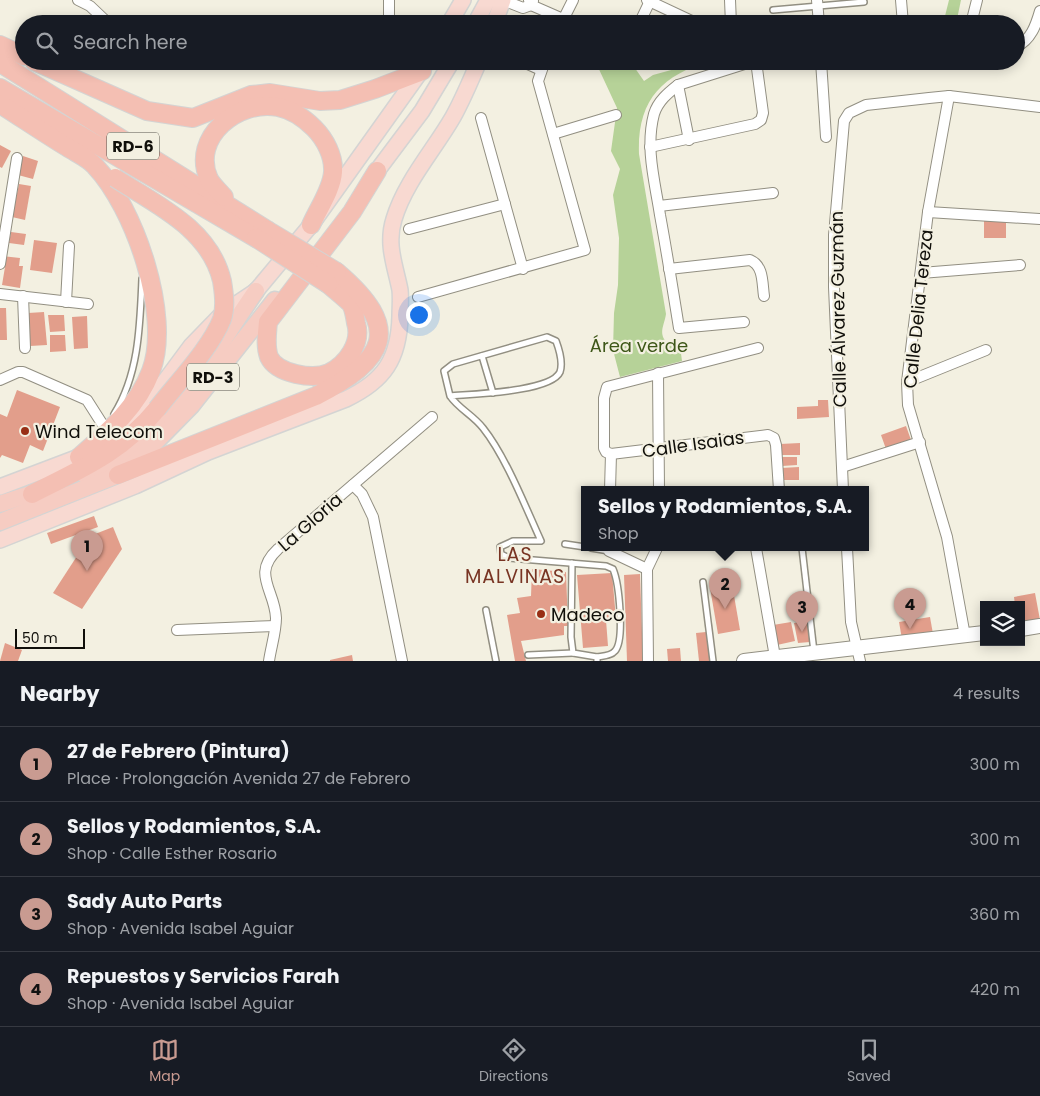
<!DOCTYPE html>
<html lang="en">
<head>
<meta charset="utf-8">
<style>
  :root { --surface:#171b24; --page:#20242c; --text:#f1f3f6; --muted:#9ea1a6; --line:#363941; --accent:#c99b91 }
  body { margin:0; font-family:Poppins,sans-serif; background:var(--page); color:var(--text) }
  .controls { position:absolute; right:15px; bottom:15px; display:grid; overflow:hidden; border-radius:0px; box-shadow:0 2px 12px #0003 }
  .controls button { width:45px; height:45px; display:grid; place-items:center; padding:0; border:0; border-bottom:1px solid var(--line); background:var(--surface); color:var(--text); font:25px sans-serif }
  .scale { position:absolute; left:15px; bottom:12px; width:70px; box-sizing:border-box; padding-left:5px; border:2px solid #100f0a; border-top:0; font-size:14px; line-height:18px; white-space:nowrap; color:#100f0a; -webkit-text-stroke:4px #f3f0e1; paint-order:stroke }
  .you { position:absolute; left:418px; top:314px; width:18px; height:18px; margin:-12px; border:4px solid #fff; border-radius:50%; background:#1a73e8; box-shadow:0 0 0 8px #1a73e833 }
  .badge { display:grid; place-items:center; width:32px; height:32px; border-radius:50%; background:var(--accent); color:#111; font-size:16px; font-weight:700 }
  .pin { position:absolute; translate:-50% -41px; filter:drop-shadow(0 1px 2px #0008) }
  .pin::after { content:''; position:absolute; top:26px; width:18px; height:15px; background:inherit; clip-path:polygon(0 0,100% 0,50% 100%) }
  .popup { position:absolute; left:581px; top:486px; width:288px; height:65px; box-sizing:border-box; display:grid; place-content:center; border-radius:0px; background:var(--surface); filter:drop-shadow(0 1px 4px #0005); font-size:16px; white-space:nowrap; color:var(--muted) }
  .popup b { font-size:19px; color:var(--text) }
  .popup::after { content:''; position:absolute; left:50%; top:100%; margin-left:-10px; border:10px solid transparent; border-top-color:var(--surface) }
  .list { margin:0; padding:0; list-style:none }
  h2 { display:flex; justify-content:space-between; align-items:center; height:65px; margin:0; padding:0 20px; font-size:21px }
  h2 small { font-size:16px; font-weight:400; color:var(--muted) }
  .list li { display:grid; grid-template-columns:32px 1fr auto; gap:15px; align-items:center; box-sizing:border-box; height:75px; padding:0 20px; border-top:1px solid var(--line) }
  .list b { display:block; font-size:19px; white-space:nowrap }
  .list p { margin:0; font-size:16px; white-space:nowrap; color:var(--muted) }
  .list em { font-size:16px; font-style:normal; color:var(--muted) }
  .icon { flex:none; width:28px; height:28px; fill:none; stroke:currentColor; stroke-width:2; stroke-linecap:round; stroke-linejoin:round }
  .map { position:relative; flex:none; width:1040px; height:661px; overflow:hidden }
  .search { position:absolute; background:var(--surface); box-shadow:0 2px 12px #0003; left:15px; right:15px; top:15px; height:55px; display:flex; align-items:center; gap:12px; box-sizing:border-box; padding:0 18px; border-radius:28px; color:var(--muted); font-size:19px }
  .sheet { height:365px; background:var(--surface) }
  nav { display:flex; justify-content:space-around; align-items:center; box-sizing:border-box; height:70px; border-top:1px solid var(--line); background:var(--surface); font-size:14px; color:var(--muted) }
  nav a { display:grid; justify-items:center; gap:2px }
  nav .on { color:var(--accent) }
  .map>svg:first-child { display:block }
  .green { fill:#b6d298 }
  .building { fill:#e29e8b }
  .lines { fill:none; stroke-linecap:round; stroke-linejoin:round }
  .service-casing { stroke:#928f82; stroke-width:8 }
  .minor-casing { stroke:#928f82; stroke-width:12 }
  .secondary-casing { stroke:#928f82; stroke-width:16 }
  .primary-casing { stroke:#d4d4d3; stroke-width:18 }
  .trunk-casing { stroke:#d4d4d3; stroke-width:19 }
  .motorway-casing { stroke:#d4d4d3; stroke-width:20 }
  .service { stroke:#fff; stroke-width:5 }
  .minor { stroke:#fff; stroke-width:10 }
  .secondary { stroke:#fff; stroke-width:14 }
  .primary { stroke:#f8d9d1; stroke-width:15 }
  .trunk { stroke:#f6ccc2; stroke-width:16 }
  .motorway { stroke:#f4bfb3; stroke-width:18 }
  .motorway-bridge-casing { stroke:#d4d4d3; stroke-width:20; stroke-linecap:butt }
  .motorway-bridge { stroke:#f4bfb3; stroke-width:18 }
  .poi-dot { fill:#982f15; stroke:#f3f0e1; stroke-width:2 }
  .labels { text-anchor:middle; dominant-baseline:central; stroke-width:4.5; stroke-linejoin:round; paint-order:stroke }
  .shield { fill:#f3f0e1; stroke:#54524a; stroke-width:1 }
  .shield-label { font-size:16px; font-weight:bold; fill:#100f0a }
  .street-label { font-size:18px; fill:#100f0a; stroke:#f3f0e1 }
  .park-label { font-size:18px; fill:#3e5719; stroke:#f3f0e1 }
  .poi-label { font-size:18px; fill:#100f0a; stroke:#f3f0e1; text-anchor:start }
  .neighbourhood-label { font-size:19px; letter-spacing:1px; fill:#783423; stroke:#f3f0e1 }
</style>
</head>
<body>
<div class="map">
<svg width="1040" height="661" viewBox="0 0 1040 661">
  <rect width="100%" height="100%" fill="#f3f0e1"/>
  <!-- green -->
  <g class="green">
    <path d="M949 0H961L956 24H943Z"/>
    <path d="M602 61H630L644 81 653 75 704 61H711C661 75 637 101 639 154L666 314C664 327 657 334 669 345L680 346 682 361 620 377 613 350 614 313 618 285 619 238 613 195 620 169 611 151 617 108 597 65Z"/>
  </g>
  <!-- building -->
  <g class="building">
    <path d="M414 16 430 24H411Z"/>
    <path d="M0 145 11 151 2 168 0 167Z"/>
    <path d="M23 156 38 161 33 179 18 175Z"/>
    <path d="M19 184 31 186 25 220 12 217Z"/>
    <rect x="984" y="221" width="22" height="17"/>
    <path d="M11 232 26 234 24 245 9 243Z"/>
    <path d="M34 240 57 243 52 273 30 270Z"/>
    <path d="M2 256 20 258 19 266H23L20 288 2 285 5 267 1 266Z"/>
    <path d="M0 308H6L7 340H0Z"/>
    <path d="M44 312 47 345 30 346 28 313Z"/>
    <path d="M48 315H64L65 331 50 332Z"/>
    <path d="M87 316 88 348 74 349 72 317Z"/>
    <path d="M50 335H65L66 351 50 352Z"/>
    <path d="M17 390 60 407 43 451 30 445 23 463 2 455 0 458V414L7 417Z"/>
    <path d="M818 400H828L829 417 797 419V407L818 406Z"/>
    <path d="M906 426 911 440 886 449 881 435Z"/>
    <path d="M800 443V455H781L780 444Z"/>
    <path d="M781 457H797V465L782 466Z"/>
    <path d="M799 467V480H781V468Z"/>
    <path d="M94 516 98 527 51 544 47 533Z"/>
    <path d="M113 527 122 549 82 609 53 593 90 536Z"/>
    <path d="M532 569 566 572 568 626H564V635L521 641 526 661H515L507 615 520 613 517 598 531 596Z"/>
    <path d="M612 573 616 619 606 620 608 646 583 648 577 575Z"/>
    <path d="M640 574 643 661H627L624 575Z"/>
    <path d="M732 584 740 630 718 634 710 588Z"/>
    <path d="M1035 593 1040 620 1021 623V605H1015L1014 597Z"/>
    <path d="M930 617 933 634 902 639 899 622Z"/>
    <path d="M807 621 810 642 798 643 794 623Z"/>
    <path d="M791 622 795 641 777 645 773 625Z"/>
    <path d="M706 632 711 661H699L696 633Z"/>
    <path d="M5 643 22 650 18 661H0Z"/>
    <path d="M680 648 681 661H668L667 649Z"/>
    <path d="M352 655 353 661H330V660Z"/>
  </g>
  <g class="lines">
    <defs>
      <g id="service">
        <path d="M773 10 864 2"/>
        <path d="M482 356 493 393"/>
        <path d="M450 396 444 371 453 364 547 337 556 341C559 349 563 363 560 372 551 392 471 394 450 396 459 409 473 415 483 428 506 457 525 506 541 541H513L500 547 501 554 509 558 606 566 613 569C619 583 625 640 615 651 611 656 603 656 597 657"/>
        <path d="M114 414C139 374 140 325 142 279"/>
        <path d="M565 544 585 547"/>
        <path d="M591 548 609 551"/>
        <path d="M802 548 814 652"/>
        <path d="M572 563 571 637 573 653 597 657V661"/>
        <path d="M703 582 713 661"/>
        <path d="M486 610 496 661"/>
        <path d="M528 655 573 653"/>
      </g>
      <g id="minor">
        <path d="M78 0 90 6 109 24"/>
        <path d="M389 0V24"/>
        <path d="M503 0 523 8 531 5 533 1"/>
        <path d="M529 0 531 5 563 19"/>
        <path d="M647 0 698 24"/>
        <path d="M730 0 731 24"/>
        <path d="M817 0 819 24"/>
        <path d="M901 0 903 24"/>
        <path d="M561 24 573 0"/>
        <path d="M639 24 650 1"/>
        <path d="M971 24 977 0"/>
        <path d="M1016 47C1031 40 1036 25 1040 11"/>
        <path d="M521 61 541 70"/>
        <path d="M821 61 826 137"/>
        <path d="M678 85 689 140"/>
        <path d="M949 96 928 212 907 382 908 405 947 537 965 636"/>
        <path d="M481 118 523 269"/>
        <path d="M553 134 616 115"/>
        <path d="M650 147 755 124 761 120 763 113 756 61"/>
        <path d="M659 206 773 193"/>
        <path d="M928 212 1040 219"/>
        <path d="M409 229 505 204"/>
        <path d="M0 264 17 158"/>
        <path d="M669 269 750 260C764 266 762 283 764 296"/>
        <path d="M921 273 1020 265"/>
        <path d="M0 294 88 304"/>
        <path d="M23 296 25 348"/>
        <path d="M418 297 585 250 538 81 545 61"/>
        <path d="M66 302 69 246"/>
        <path d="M744 322 679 328C673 291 667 253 660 215 655 182 645 148 654 114 658 101 668 93 678 85L754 61"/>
        <path d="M658 373 659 490"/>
        <path d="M0 380 18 372H23L87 400 108 433"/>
        <path d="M907 382 986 350"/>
        <path d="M611 454 768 435 774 438 776 445 779 490"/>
        <path d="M842 467 920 442"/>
        <path d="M353 485 362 494 373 517 402 661"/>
        <path d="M610 490 611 454 606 452 604 448V398L607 387 758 348"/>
        <path d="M843 490 834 287V235L844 121 849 113 866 105 929 98 949 96 1040 107"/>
        <path d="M609 548V551L647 569"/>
        <path d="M756 548 775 657"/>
        <path d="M847 548 851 622 860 661"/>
        <path d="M177 630 275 626"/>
        <path d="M269 661C271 647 276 632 276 618 275 590 251 574 278 549L432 417"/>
        <path d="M648 661 647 569 657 548"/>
      </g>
      <g id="secondary">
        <path d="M1021 629 1040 626"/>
        <path d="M744 661 984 633"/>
      </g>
      <g id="primary">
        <path d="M449 24 463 0"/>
        <path d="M475 24 488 0"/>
        <path d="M494 24 503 0"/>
        <path d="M377 171 422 111 452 61"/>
        <path d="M0 487 79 457 104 444 124 428 148 404 191 346 223 313 256 291 311 225 428 61"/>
        <path d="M0 540 135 486 208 452 346 399C384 381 399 359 400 316 400 308 401 298 400 290 395 265 386 244 394 219 405 182 434 150 453 117 463 99 471 80 479 61"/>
      </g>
      <g id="trunk">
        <path d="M85 475C103 467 122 458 138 445 185 406 221 341 256 291"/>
        <path d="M0 504 45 489"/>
        <path d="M0 522 118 475 141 457 191 406 275 300"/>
      </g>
      <g id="motorway">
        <path d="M0 45 24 56"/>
        <path d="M34 61 147 111 193 118 251 95 270 93 320 101 340 100 375 89 422 71"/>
        <path d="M0 63 267 230"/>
        <path d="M0 88 256 238"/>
        <path d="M0 104C22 118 44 133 67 147 76 153 88 158 95 166 134 207 172 315 151 371 137 408 108 432 79 457"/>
        <path d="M224 197C219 191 212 185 209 179 190 137 239 99 278 107 293 110 304 118 314 128 325 139 334 156 333 172 332 189 318 209 311 225"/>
        <path d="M328 284C335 290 344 297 351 304 354 309 355 317 356 323 362 343 347 364 329 373 313 380 277 374 269 357 265 346 267 334 268 322L352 212 377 171"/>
        <path d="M118 475 316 396C386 360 404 329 337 272"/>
        <path d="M32 494C81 469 121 453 157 409"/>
      </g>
    </defs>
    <!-- service casing -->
    <use href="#service" class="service-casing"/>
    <!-- minor casing -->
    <use href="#minor" class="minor-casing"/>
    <!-- secondary casing -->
    <use href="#secondary" class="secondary-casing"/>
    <!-- primary casing -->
    <use href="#primary" class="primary-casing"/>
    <!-- trunk casing -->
    <use href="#trunk" class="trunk-casing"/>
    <!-- motorway casing -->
    <use href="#motorway" class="motorway-casing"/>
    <!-- service -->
    <use href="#service" class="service"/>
    <!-- minor -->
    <use href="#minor" class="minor"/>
    <!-- secondary -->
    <use href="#secondary" class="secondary"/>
    <!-- primary -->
    <use href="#primary" class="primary"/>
    <!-- trunk -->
    <use href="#trunk" class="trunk"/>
    <!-- motorway -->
    <use href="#motorway" class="motorway"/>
    <defs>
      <g id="motorway-bridge">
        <path d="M115 178C157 205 210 229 222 281 224 293 226 307 222 319 211 348 176 384 157 409"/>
        <path d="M267 230 337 272"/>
        <path d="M256 238 328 284"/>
      </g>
    </defs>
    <!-- motorway-bridge casing -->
    <use href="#motorway-bridge" class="motorway-bridge-casing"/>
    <!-- motorway-bridge -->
    <use href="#motorway-bridge" class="motorway-bridge"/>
  </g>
  <!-- markers -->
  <g class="poi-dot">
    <circle cx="25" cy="431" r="5"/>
    <circle cx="541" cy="614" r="5"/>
  </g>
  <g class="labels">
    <!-- shield labels -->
    <g class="shield">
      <rect x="107" y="132.5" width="52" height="27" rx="4"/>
      <rect x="187" y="363.5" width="52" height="27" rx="4"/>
    </g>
    <g class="shield-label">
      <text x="133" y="146">RD-6</text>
      <text x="213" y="377">RD-3</text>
    </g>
    <!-- street labels -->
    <g class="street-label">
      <text transform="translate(838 309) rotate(-91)">Calle Álvarez Guzmán</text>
      <text transform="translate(918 309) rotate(-84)">Calle Delia Tereza</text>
      <text transform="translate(693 444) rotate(-8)">Calle Isaias</text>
      <text transform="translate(310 522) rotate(-41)">La Gloria</text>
    </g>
    <!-- park labels -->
    <g class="park-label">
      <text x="639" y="345">Área verde</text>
    </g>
    <!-- poi labels -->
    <g class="poi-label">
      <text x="35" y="431">Wind Telecom</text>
      <text x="551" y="614">Madeco</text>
    </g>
    <!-- neighbourhood labels -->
    <g class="neighbourhood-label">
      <text x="515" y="554">LAS<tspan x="515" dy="22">MALVINAS</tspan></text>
    </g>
  </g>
</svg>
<div class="controls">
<button><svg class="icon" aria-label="layers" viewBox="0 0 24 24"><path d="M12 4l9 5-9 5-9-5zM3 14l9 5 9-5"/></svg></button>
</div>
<div class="scale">50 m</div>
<div class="you"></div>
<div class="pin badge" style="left:87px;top:571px">1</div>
<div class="pin badge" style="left:725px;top:609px">2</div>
<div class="popup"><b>Sellos y Rodamientos, S.A.</b>Shop</div>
<div class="pin badge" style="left:802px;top:632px">3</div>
<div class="pin badge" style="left:910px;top:629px">4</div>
<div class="search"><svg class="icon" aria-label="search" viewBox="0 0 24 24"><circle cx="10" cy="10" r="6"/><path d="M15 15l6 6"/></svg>Search here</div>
</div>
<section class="sheet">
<h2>Nearby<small>4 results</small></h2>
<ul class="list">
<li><span class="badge">1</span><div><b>27 de Febrero (Pintura)</b><p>Place · Prolongación Avenida 27 de Febrero</p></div><em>300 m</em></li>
<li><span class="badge">2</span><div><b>Sellos y Rodamientos, S.A.</b><p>Shop · Calle Esther Rosario</p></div><em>300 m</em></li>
<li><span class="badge">3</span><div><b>Sady Auto Parts</b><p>Shop · Avenida Isabel Aguiar</p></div><em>360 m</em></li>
<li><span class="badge">4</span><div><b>Repuestos y Servicios Farah</b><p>Shop · Avenida Isabel Aguiar</p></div><em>420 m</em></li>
</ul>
</section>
<nav>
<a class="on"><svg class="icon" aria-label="map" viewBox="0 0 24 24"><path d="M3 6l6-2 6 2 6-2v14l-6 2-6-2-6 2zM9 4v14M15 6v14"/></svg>Map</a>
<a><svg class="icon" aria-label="directions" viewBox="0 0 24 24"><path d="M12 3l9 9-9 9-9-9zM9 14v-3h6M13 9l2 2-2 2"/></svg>Directions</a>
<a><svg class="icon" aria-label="saved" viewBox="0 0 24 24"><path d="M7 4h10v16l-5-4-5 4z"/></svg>Saved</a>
</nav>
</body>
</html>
